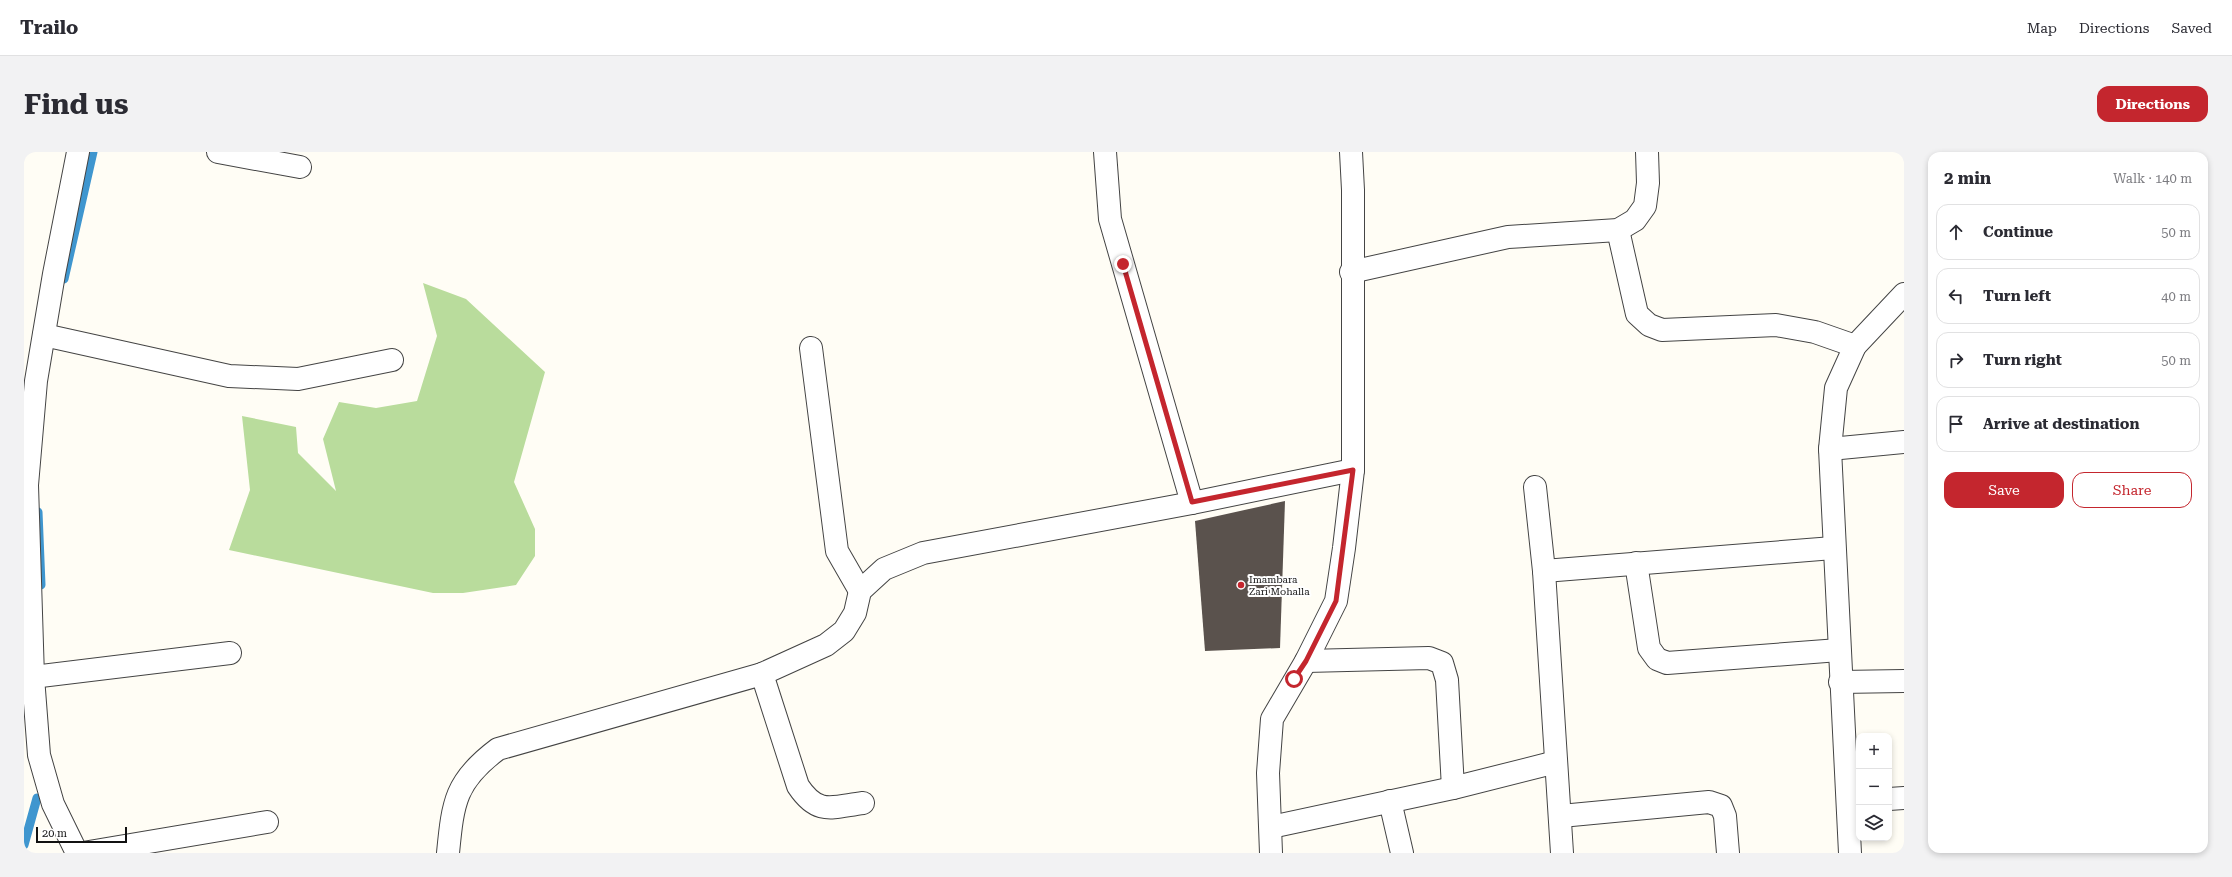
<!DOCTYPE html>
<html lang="en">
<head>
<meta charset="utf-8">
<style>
  :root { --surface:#fff; --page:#f2f2f3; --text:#2b2b33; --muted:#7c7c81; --line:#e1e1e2; --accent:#c4262e }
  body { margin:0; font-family:"Roboto Serif",serif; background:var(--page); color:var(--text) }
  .controls { position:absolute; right:12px; bottom:12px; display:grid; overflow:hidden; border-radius:8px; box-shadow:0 2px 6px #0003 }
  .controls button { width:36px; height:36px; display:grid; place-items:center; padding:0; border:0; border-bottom:1px solid var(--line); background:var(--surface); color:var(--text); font:20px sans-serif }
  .scale { position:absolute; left:12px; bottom:10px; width:91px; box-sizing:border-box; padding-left:4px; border:2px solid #111; border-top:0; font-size:11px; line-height:14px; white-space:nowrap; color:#111; -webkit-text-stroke:3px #fff; paint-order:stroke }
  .stop { position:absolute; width:12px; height:12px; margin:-9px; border:3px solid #c4262e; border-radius:50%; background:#fff }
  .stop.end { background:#c4262e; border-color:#fff; box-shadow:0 1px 4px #0008 }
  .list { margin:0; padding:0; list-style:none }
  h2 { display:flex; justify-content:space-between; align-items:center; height:52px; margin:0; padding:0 16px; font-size:17px }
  h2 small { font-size:13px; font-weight:400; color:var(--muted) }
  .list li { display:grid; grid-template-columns:26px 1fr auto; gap:12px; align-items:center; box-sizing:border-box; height:56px; margin:0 8px 8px; padding:0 8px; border:1px solid var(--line); border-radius:12px }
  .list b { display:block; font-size:15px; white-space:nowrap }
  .list em { font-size:13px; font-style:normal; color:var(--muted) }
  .actions { display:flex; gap:8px; padding:12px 16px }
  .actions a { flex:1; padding:9px 0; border:1px solid var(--accent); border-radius:12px; text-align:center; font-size:14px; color:var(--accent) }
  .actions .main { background:var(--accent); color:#fff }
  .icon { flex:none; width:22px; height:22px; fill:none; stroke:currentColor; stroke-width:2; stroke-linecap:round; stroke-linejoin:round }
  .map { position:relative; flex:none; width:1880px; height:701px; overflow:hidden; border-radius:12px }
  header { display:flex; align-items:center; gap:24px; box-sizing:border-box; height:56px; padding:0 20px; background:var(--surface); border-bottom:1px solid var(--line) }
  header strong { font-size:19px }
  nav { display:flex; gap:22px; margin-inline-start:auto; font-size:14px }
  .intro { display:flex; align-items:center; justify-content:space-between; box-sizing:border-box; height:96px; padding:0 24px }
  h1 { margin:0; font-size:28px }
  .button { padding:10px 18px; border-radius:12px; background:var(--accent); color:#fff; font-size:14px; font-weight:700 }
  main { display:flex; gap:24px; padding:0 24px }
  aside { flex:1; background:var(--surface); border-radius:12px; box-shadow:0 2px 6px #0003 }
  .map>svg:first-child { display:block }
  .forest { fill:#b9dc9c }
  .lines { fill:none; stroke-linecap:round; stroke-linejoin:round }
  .stream { stroke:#3f96cf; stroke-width:9 }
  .building { fill:#5a524d }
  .minor-casing { stroke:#444; stroke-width:24 }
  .minor { stroke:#fff; stroke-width:22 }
  .route { stroke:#c4262e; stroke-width:5 }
  .poi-dot { fill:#c4262e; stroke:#fff; stroke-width:1.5 }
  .labels { text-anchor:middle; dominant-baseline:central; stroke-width:4; stroke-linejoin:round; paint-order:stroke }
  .poi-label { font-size:10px; fill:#111; stroke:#fff; text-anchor:start }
</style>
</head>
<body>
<header>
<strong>Trailo</strong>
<nav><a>Map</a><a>Directions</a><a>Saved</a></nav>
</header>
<div class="intro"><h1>Find us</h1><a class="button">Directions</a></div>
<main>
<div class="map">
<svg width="1880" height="701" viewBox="0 0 1880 701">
  <rect width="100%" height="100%" fill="#fffdf5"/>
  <!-- forest -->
  <path class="forest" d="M399 131 442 147 521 220 490 330 511 377V404L492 433 439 441H409L205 398 226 338 218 264 272 275 274 301 312 339 299 287 315 250 352 256 393 249 413 184Z"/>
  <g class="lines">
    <!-- stream -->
    <g class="stream">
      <path d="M40 127 69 0"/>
      <path d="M14 360 17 433"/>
      <path d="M0 693 13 646"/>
    </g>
  </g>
  <!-- building -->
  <path class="building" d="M1261 349 1256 496 1181 499 1171 369Z"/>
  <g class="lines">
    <defs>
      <g id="minor">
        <path d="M194 0 276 15"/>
        <path d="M1081 0 1086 67 1168 351"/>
        <path d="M1594 78 1613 162 1625 173 1638 178 1752 173 1791 180 1831 194"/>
        <path d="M1327 120 1484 85 1594 78 1611 68 1621 54 1624 31 1623 0"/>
        <path d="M20 183 205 224 274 227 368 208"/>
        <path d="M787 196 813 399 836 439"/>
        <path d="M1806 297 1880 290"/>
        <path d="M1511 335 1520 419 1538 701"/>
        <path d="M1612 411 1625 496 1633 507 1643 511 1815 498"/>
        <path d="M1520 419 1809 396"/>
        <path d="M1282 509 1405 506 1418 511 1423 528 1429 636"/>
        <path d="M738 522 774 634C794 664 808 655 839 651"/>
        <path d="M0 526 206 501"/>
        <path d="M1816 530 1880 529"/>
        <path d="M1865 647 1880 646"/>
        <path d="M1366 649 1378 701"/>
        <path d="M1537 664 1685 650 1697 654 1701 664 1704 701"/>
        <path d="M1247 675 1429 636 1532 610"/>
        <path d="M53 701 29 652 15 603 9 525 3 333 12 229 30 122 54 0"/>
        <path d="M59 701 243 670"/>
        <path d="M424 701C429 650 431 629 474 597L738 522 802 493 820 479 831 461 836 439 860 417 899 401 1168 351 1329 318"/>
        <path d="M1247 701 1244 621 1248 567 1282 509 1312 449 1320 396 1329 318V38L1327 0"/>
        <path d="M1826 701 1806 297 1812 236 1831 194 1880 142"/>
      </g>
    </defs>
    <!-- minor casing -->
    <use href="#minor" class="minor-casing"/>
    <!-- minor -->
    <use href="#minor" class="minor"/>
  </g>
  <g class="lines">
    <!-- route -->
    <path class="route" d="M1099 112 1168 350 1329 318 1312 449 1282 509 1270 527"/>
  </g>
  <!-- markers -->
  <circle class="poi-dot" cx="1217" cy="433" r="4"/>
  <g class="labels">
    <!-- poi labels -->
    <g class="poi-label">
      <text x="1225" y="427">Imambara<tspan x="1225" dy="12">Zari Mohalla</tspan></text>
    </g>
  </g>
</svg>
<div class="controls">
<button>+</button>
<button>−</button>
<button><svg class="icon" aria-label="layers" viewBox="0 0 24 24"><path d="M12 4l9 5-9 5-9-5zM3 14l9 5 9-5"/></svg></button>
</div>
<div class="scale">20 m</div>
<div class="stop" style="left:1270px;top:527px"></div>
<div class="stop end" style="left:1099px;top:112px"></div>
</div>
<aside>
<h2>2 min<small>Walk · 140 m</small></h2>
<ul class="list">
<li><svg class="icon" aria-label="ahead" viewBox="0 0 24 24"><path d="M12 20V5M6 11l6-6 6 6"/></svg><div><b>Continue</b></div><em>50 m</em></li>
<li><svg class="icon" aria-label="left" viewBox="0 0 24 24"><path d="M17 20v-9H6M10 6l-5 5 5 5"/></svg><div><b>Turn left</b></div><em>40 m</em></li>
<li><svg class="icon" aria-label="right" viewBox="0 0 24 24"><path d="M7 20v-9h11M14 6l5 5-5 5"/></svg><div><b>Turn right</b></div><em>50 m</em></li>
<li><svg class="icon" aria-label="arrive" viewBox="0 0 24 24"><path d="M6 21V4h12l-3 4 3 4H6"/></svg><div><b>Arrive at destination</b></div></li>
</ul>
<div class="actions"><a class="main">Save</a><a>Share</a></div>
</aside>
</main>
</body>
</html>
